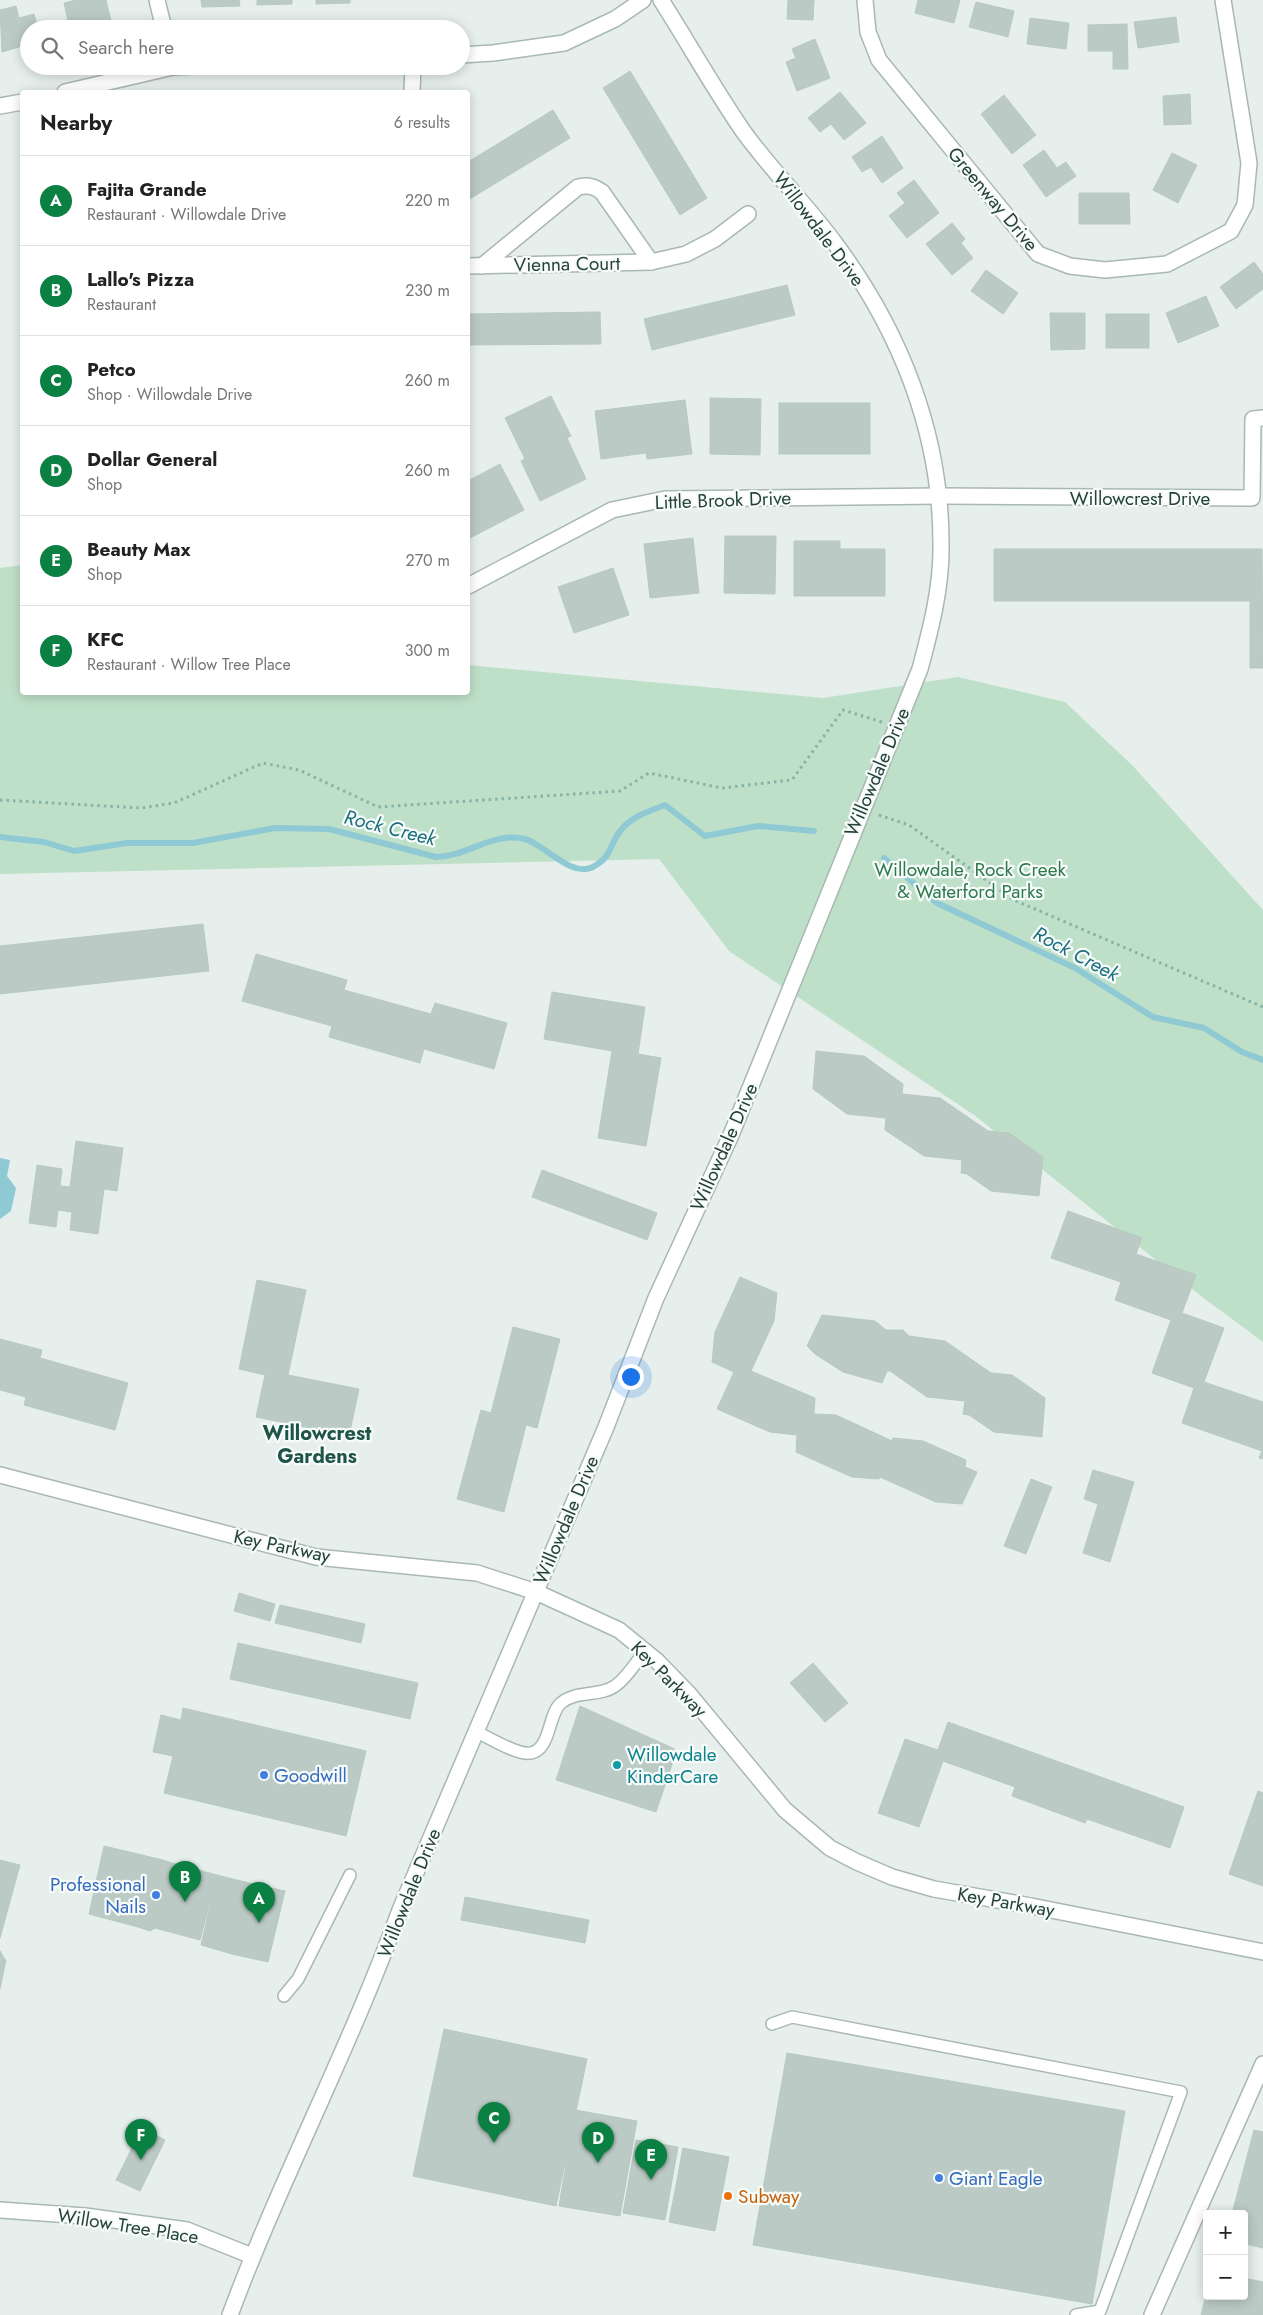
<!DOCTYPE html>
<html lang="en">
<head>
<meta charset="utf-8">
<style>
  :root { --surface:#fff; --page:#f6f6f6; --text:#222; --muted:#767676; --line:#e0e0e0; --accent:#0b8043 }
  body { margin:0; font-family:Jost,sans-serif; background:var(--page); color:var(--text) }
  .controls { position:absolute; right:15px; bottom:15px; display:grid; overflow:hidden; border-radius:5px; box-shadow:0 2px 12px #0003 }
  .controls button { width:45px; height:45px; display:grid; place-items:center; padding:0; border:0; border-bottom:1px solid var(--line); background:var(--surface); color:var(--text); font:25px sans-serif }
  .you { position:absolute; left:630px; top:1376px; width:18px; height:18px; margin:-12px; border:4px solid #fff; border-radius:50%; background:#1a73e8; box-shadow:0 0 0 8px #1a73e833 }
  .badge { display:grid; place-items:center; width:32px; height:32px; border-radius:50%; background:var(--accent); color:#fff; font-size:16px; font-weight:700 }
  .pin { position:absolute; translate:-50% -41px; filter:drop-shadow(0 1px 2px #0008) }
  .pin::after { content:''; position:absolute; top:26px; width:18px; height:15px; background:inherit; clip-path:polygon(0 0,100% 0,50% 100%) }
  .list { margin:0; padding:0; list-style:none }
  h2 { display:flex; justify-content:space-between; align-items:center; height:65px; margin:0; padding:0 20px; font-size:21px }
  h2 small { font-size:16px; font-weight:400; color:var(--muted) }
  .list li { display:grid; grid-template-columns:32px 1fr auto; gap:15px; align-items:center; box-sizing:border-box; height:90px; padding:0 20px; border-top:1px solid var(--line) }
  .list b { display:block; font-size:19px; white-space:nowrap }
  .list p { margin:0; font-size:16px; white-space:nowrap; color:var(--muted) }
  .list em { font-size:16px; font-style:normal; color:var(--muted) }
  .icon { flex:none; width:28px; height:28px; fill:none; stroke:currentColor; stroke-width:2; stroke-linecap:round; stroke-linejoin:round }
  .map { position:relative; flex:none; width:1263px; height:2315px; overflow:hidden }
  .search { position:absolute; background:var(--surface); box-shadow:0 2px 12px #0003; left:20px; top:20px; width:450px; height:55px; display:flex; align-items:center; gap:12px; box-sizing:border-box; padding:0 18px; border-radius:28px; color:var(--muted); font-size:19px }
  .panel { position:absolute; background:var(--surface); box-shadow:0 2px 12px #0003; left:20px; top:90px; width:450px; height:605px; border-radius:5px }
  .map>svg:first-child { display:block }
  .green { fill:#bfe0c8 }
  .water { fill:#8ec9d4 }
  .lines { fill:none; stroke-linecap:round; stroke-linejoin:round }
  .stream { stroke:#8ec9d4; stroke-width:6 }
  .building { fill:#bbcac4; stroke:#b8c9c2 }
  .service-casing { stroke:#a8b8b2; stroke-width:14 }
  .minor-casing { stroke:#a8b8b2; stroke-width:18 }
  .tertiary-casing { stroke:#a8b8b2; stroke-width:18 }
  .path { stroke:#86b3a5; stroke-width:3; stroke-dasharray:2.5 4; stroke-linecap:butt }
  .service { stroke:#fff; stroke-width:11 }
  .minor { stroke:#fff; stroke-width:15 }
  .tertiary { stroke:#fff; stroke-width:15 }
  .culture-dot { fill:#0f9aa8; stroke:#f7fbf9; stroke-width:2 }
  .shop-dot { fill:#3f7fe0; stroke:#f7fbf9; stroke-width:2 }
  .food-dot { fill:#e8710a; stroke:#f7fbf9; stroke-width:2 }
  .labels { text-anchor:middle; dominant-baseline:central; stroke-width:4.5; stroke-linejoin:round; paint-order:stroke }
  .street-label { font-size:19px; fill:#24423a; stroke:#f7fbf9 }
  .park-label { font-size:19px; fill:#2d7a4b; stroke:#f7fbf9 }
  .culture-label { font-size:19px; fill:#0d838f; stroke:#f7fbf9; text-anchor:start }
  .shop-label { font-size:19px; fill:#366cbe; stroke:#f7fbf9; text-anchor:start }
  .food-label { font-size:19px; fill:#c56008; stroke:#f7fbf9; text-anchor:start }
  .water-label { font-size:20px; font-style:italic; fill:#1c6f80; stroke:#f7fbf9 }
  .neighbourhood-label { font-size:20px; font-weight:bold; fill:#1f5548; stroke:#f7fbf9 }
</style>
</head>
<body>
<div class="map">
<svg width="1263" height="2315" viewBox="0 0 1263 2315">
  <rect width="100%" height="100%" fill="#e6efeb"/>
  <!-- green -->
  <path class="green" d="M22 565V692H468V665L823 698 958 677 1065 702 1133 766 1263 910V1342L1201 1296 974 1115 729 951 659 859 0 874V568Z"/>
  <!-- water -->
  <path class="water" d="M0 1158 10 1160 7 1176 16 1188 11 1211 0 1219Z"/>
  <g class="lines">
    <!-- stream -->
    <g class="stream">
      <path d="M0 837 44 842 74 851 127 843H193L275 828 329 829 436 857C469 856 493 831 525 839 544 844 571 878 593 867 612 856 608 849 618 834 629 817 647 812 665 805L705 836 758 826 814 831"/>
      <path d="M884 858 937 903 1075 968 1153 1017 1204 1028 1242 1052 1263 1060"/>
    </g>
  </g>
  <!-- building -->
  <g class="building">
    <path d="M76 0H106L111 21 70 29 64 3Z"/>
    <path d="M201 0H239L240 6 202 7Z"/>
    <path d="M257 0H292V4L257 5Z"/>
    <path d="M316 0H350V3L316 4Z"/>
    <path d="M788 0H814L813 20 787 19Z"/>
    <path d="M918 0H960L954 23 915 13Z"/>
    <path d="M976 2 1014 11 1008 37 969 27Z"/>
    <path d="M16 6 19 18 34 14 38 29H29V44L2 52 0 10Z"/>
    <path d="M1176 17 1179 42 1138 48 1134 22Z"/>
    <path d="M1030 18 1069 23 1066 49 1027 44Z"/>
    <path d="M1127 24 1128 69H1113V51H1088V25Z"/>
    <path d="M815 39 830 78 797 91 786 62 796 58 792 49Z"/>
    <path d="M630 71 707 198 680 215 603 88Z"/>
    <path d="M840 92 866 123 844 140 831 124 820 132 808 118Z"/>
    <path d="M1190 94 1191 124 1164 125 1163 96Z"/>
    <path d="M1004 95 1036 135 1012 154 981 114Z"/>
    <path d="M553 110 570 138 468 200V162Z"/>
    <path d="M882 136 903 168 882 183 871 167 862 172 852 157Z"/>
    <path d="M1044 150 1057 168 1066 162 1076 176 1046 197 1023 165Z"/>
    <path d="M1172 153 1197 165 1178 203 1153 190Z"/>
    <path d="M914 180 939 213 907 238 889 216 905 203 897 193Z"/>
    <path d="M1079 193H1129L1130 224H1079Z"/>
    <path d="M952 223 965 239 961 243 973 258 952 275 926 244Z"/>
    <path d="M1254 262 1263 274V289L1236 309 1220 287Z"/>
    <path d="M986 270 1018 293 1003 314 971 291Z"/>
    <path d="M787 285 795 315 652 350 644 319Z"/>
    <path d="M1206 296 1219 326 1178 343 1166 313Z"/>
    <path d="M600 312 601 344 468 345V314Z"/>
    <path d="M1050 313H1085V349L1051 350Z"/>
    <rect x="1106" y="314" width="43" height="34"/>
    <path d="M551 396 571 436 567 438 586 479 540 501 521 461 525 459 505 418Z"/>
    <path d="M710 398 761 399 760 455 710 454Z"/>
    <path d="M685 400 692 454 647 459 646 453 601 459 595 411Z"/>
    <rect x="779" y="403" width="91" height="51"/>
    <path d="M500 464 524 510 468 539V481Z"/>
    <path d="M725 536H776L775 594 724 593Z"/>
    <path d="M693 538 699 593 650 598 644 544Z"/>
    <path d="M794 541H840V549H885V596H794Z"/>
    <path d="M994 549H1262L1263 668H1250V601H994Z"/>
    <path d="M613 568 629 615 574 633 558 587Z"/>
    <path d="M203 924 209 971 0 994V946Z"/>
    <path d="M256 954 347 980 344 990 431 1014 435 1003 507 1023 494 1069 424 1049 420 1063 329 1037 332 1026 242 1001Z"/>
    <path d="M552 992 645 1007 638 1054 661 1058 646 1146 598 1138 612 1051 544 1039Z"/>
    <path d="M816 1051 864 1056 903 1084 902 1094 940 1098 988 1131 1009 1133 1043 1157 1039 1196 991 1191 967 1174 961 1173 962 1160 924 1156 885 1130 886 1118 847 1114 813 1089Z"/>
    <path d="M76 1141 123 1148 117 1191 104 1189 98 1234 70 1230 72 1212 58 1210 56 1227 29 1223 37 1165 62 1169 60 1186 70 1187Z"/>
    <path d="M542 1170 657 1213 647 1240 532 1197Z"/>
    <path d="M1068 1211 1142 1238 1136 1254 1196 1275 1182 1313 1224 1328 1204 1382 1263 1402V1459L1259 1458 1262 1451 1182 1423 1194 1388 1152 1373 1171 1320 1115 1300 1121 1282 1051 1258Z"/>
    <path d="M740 1277 777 1293 774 1321 751 1371 815 1398 814 1414 836 1415 892 1441 893 1438 923 1441 966 1460 965 1467 977 1472 962 1504 936 1502 880 1477 879 1479 852 1477 796 1452 797 1435 770 1432 717 1409 734 1372 712 1362 715 1332Z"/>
    <path d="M257 1280 306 1290 288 1375 359 1389 349 1436 256 1417 265 1375 239 1369Z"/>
    <path d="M822 1315 875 1321 886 1330H903L909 1336 945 1341 991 1373 1012 1375 1045 1398 1042 1437 994 1432 969 1415 963 1414 965 1401 927 1397 890 1371H887L882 1383 843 1372 815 1354 807 1346Z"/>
    <path d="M513 1327 560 1339 537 1428 526 1425 504 1512 457 1499 481 1410 491 1413Z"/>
    <path d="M0 1339 42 1350 40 1358 128 1383 115 1430 24 1405 26 1397 0 1390Z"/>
    <path d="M1093 1470 1134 1482 1110 1562 1083 1553 1098 1504 1084 1499Z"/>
    <path d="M1031 1479 1052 1487 1026 1554 1004 1546Z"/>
    <path d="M239 1593 275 1604 270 1621 234 1611Z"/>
    <path d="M280 1605 365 1624 361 1643 275 1623Z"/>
    <path d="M238 1643 418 1683 410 1719 230 1679Z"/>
    <path d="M813 1663 848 1703 825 1722 790 1683Z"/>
    <path d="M580 1706 677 1750 656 1812 556 1780Z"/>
    <path d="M183 1708 366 1751 346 1836 164 1793 173 1756 153 1752 161 1715 181 1720Z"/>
    <path d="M948 1722 1184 1807 1170 1848 1087 1819 1085 1823 1012 1796 1015 1787 943 1761 919 1827 878 1813 905 1739 938 1750Z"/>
    <path d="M1258 1791 1263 1793V1886L1229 1874Z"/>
    <path d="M104 1846 163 1860 138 1927 89 1914Z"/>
    <path d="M0 1860 20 1865 0 1938Z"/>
    <path d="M163 1860 172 1863 150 1931 138 1927Z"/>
    <path d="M172 1863 217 1875 200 1940 155 1928 150 1931Z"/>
    <path d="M217 1875 249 1883 232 1954 201 1945Z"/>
    <path d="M249 1883 285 1891 268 1962 232 1954Z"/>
    <path d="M465 1897 589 1920 585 1943 461 1920Z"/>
    <path d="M0 1951 6 1961 4 1969 0 1967Z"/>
    <path d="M0 1967 4 1969 0 1989Z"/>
    <path d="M444 2029 587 2059 556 2206 413 2176Z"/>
    <path d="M787 2053 1125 2111 1092 2304 753 2245Z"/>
    <path d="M575 2110 637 2121 620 2216 559 2206Z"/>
    <path d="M142 2128 165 2140 140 2191 116 2180Z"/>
    <path d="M1254 2130 1263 2132V2248L1246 2244 1249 2222 1244 2221V2214H1232Z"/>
    <path d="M636 2140 678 2147 665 2220 623 2213Z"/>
    <path d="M683 2148 729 2157 715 2231 669 2222Z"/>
    <path d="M1244 2278 1263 2282V2315H1201L1207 2291V2296H1244Z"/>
  </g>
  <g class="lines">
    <defs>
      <g id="service">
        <path d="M475 1731C488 1737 518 1756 531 1753 551 1749 548 1714 561 1703 576 1690 600 1697 615 1686 627 1678 636 1662 645 1651"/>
        <path d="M284 1996 298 1979 350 1875"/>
        <path d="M772 2024 792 2017 1181 2092 1100 2311 1076 2315"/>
      </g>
      <g id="minor">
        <path d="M157 0 164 29"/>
        <path d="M865 0 868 32 879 60 1038 254 1070 266 1105 270 1167 264 1231 231 1245 205 1249 163 1223 0"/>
        <path d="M412 92 413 66"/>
        <path d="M468 266 651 262 686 254 715 239 748 214"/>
        <path d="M482 266 578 187C588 185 594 186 602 192L651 262"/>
        <path d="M468 586 612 510 665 499 939 496 1252 498 1253 419 1263 418"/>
        <path d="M0 2210 85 2216 187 2230 252 2256"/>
        <path d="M1152 2315 1263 2064"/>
      </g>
      <g id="tertiary">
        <path d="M461 55 493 53 564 43 615 19 643 0"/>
        <path d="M65 92 173 67 193 66"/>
        <path d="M0 106 22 102"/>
        <path d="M0 1475 316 1557 477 1573 536 1592 619 1630 657 1661 689 1694 785 1810 830 1848 857 1862 892 1877 934 1889 1031 1906 1263 1952"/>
        <path d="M230 2315C281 2178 350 2048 400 1910L606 1427 656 1298 731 1135 920 669C931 628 942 586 941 543 941 433 900 330 834 242 806 204 771 170 743 131 714 89 689 44 661 0"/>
      </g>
    </defs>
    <!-- service casing -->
    <use href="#service" class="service-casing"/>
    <!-- minor casing -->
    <use href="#minor" class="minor-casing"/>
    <!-- tertiary casing -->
    <use href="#tertiary" class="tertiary-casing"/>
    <!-- path -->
    <g class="path">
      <path d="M0 800 141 808 174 803 263 763 299 770 378 807 620 791 649 773 722 788 792 780 843 710 882 722"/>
      <path d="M879 815 909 825 1014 900 1263 1007"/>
    </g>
    <!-- service -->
    <use href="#service" class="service"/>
    <!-- minor -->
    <use href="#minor" class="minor"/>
    <!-- tertiary -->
    <use href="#tertiary" class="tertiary"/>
  </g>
  <!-- markers -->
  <circle class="culture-dot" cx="617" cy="1765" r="5"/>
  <g class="shop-dot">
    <circle cx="264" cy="1775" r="5"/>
    <circle cx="156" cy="1895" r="5"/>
    <circle cx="939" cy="2178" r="5"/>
  </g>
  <circle class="food-dot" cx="728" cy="2196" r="5"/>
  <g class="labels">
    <!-- street labels -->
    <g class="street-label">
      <text transform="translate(993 199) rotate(50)">Greenway Drive</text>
      <text transform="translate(819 229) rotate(53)">Willowdale Drive</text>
      <text transform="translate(567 264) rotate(-1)">Vienna Court</text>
      <text x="1140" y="498">Willowcrest Drive</text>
      <text transform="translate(723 500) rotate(-2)">Little Brook Drive</text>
      <text transform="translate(877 772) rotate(-67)">Willowdale Drive</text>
      <text transform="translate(724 1147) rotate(-66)">Willowdale Drive</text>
      <text transform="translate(566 1520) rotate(-67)">Willowdale Drive</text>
      <text transform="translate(282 1546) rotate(12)">Key Parkway</text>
      <text transform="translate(669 1679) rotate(45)">Key Parkway</text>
      <text transform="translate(409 1893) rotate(-68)">Willowdale Drive</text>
      <text transform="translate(1006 1902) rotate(10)">Key Parkway</text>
      <text transform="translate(128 2226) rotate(9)">Willow Tree Place</text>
    </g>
    <!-- park labels -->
    <g class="park-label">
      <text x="970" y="869">Willowdale, Rock Creek<tspan x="970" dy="22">&amp; Waterford Parks</tspan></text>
    </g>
    <!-- culture labels -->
    <g class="culture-label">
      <text x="627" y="1754">Willowdale<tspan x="627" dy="22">KinderCare</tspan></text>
    </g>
    <!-- shop labels -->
    <g class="shop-label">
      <text x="274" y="1775">Goodwill</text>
      <text x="146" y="1884" text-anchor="end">Professional<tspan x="146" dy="22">Nails</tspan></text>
      <text x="949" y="2178">Giant Eagle</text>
    </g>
    <!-- food labels -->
    <g class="food-label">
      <text x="738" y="2196">Subway</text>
    </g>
    <!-- water labels -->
    <g class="water-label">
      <text transform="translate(390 828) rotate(14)">Rock Creek</text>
      <text transform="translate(1076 954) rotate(28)">Rock Creek</text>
    </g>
    <!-- neighbourhood labels -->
    <g class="neighbourhood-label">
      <text x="317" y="1433">Willowcrest<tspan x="317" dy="23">Gardens</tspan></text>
    </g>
  </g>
</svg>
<div class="controls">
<button>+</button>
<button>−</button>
</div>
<div class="you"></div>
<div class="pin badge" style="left:259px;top:1923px">A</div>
<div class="pin badge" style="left:185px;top:1902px">B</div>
<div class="pin badge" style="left:494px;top:2143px">C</div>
<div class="pin badge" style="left:598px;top:2163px">D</div>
<div class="pin badge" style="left:651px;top:2180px">E</div>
<div class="pin badge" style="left:141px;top:2160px">F</div>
<div class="search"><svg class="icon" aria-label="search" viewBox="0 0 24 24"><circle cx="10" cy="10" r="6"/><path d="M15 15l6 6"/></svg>Search here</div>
<section class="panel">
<h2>Nearby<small>6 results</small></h2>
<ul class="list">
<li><span class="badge">A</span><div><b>Fajita Grande</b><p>Restaurant · Willowdale Drive</p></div><em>220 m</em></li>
<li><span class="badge">B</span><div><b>Lallo's Pizza</b><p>Restaurant</p></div><em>230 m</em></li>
<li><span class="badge">C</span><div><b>Petco</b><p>Shop · Willowdale Drive</p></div><em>260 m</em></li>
<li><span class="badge">D</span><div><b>Dollar General</b><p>Shop</p></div><em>260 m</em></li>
<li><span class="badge">E</span><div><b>Beauty Max</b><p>Shop</p></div><em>270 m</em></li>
<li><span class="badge">F</span><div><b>KFC</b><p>Restaurant · Willow Tree Place</p></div><em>300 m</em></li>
</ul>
</section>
</div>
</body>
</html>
